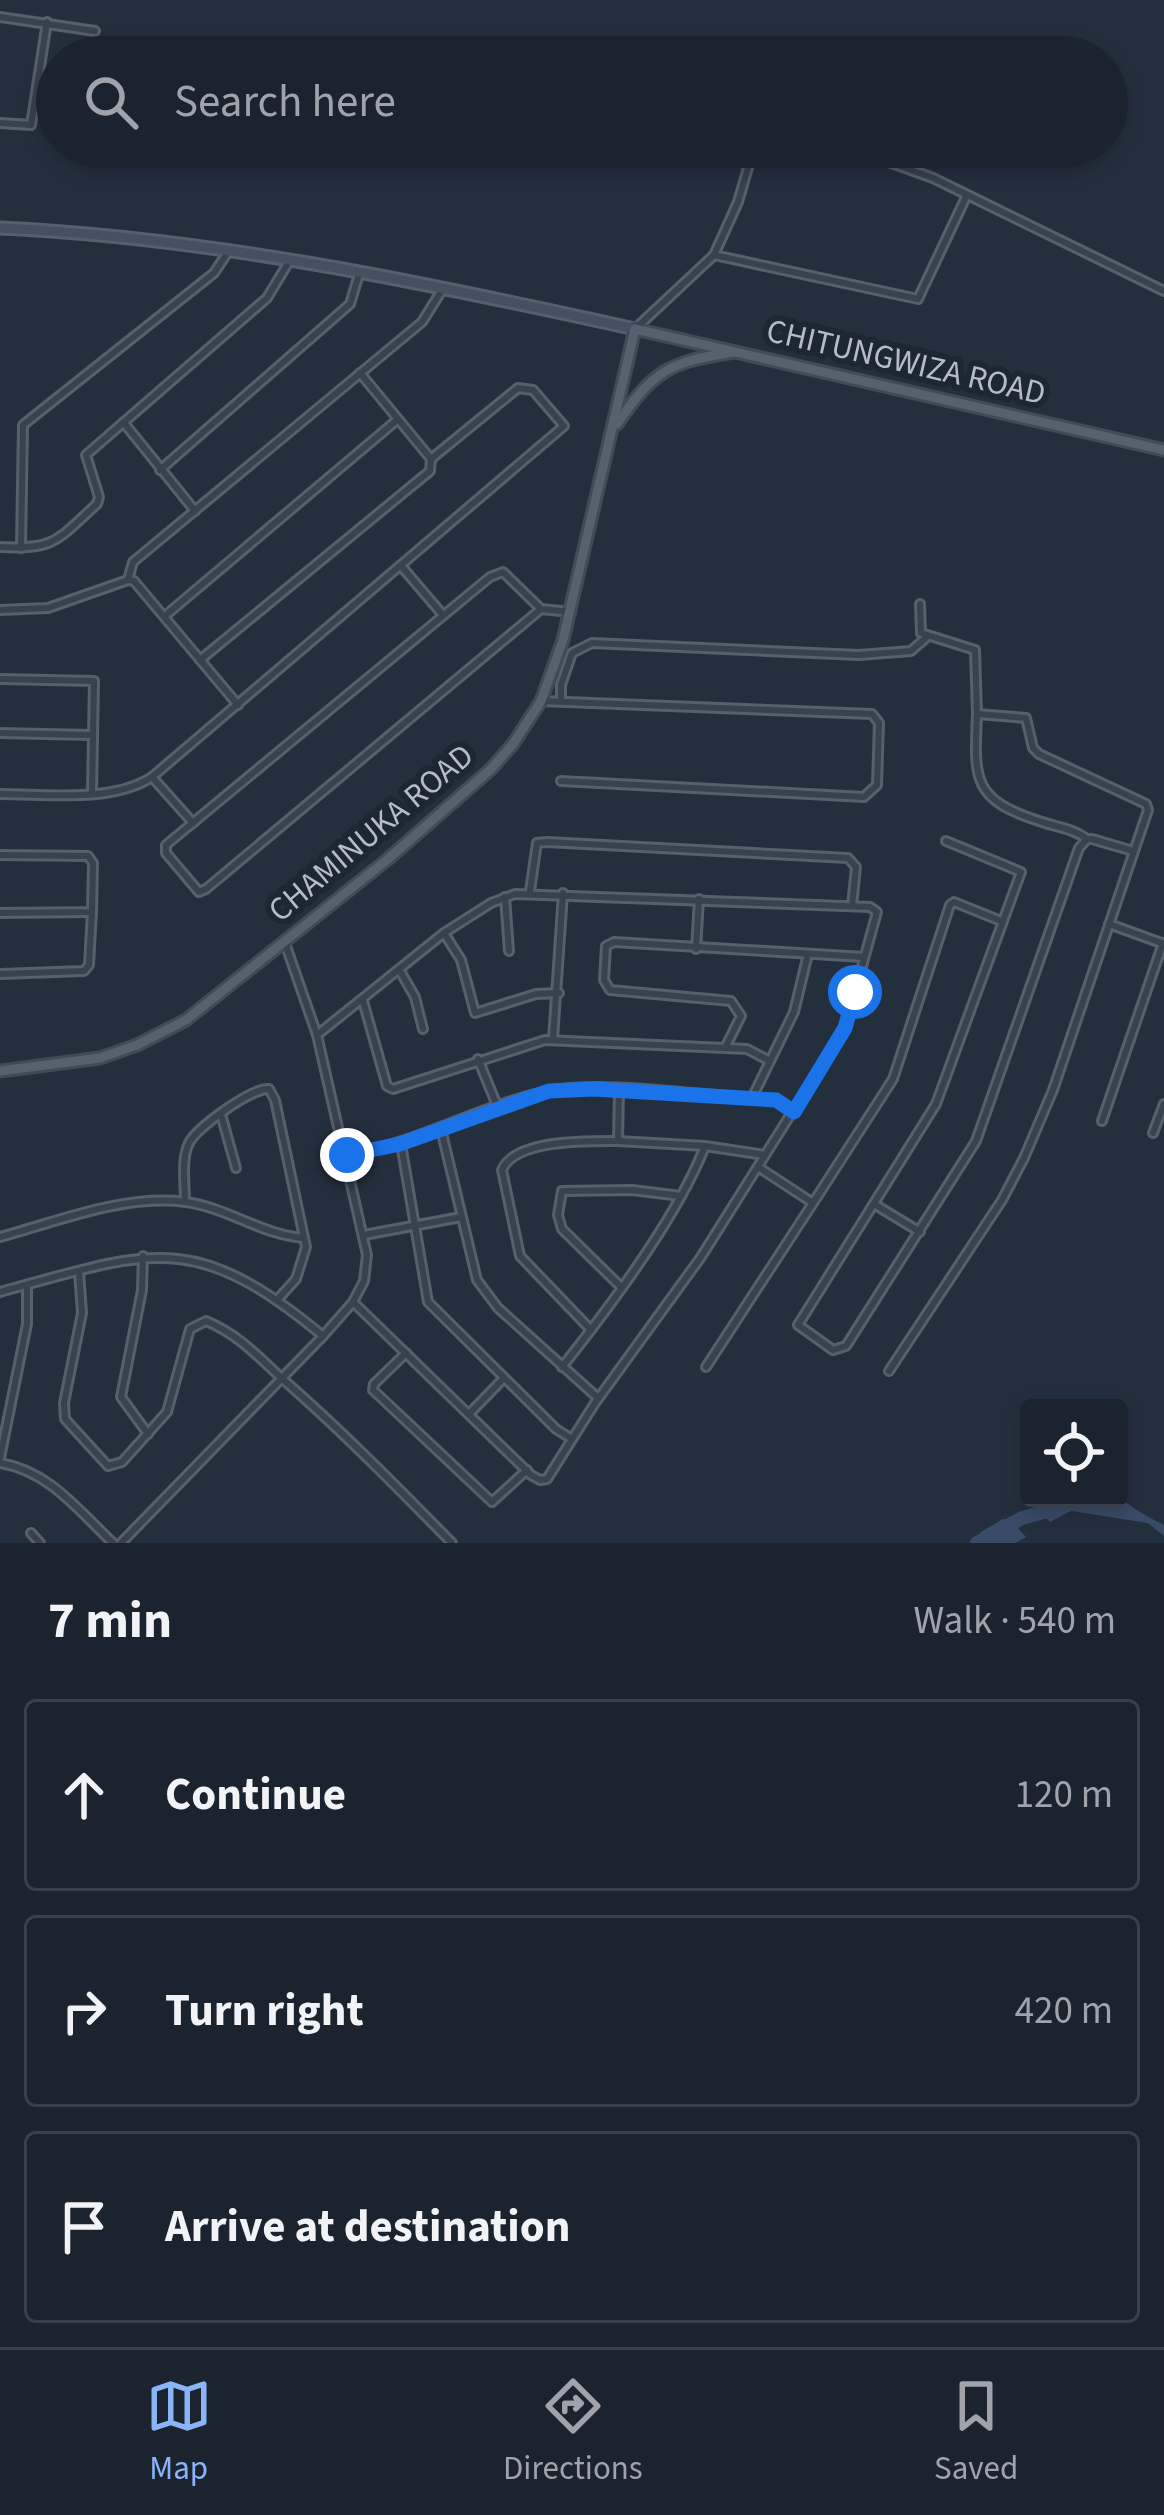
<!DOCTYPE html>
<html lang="en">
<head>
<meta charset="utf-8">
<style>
  :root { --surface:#1b232e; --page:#282f3a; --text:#f1f3f6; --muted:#a0a4aa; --line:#39404a; --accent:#8ab4f8 }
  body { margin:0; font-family:"Source Sans 3",sans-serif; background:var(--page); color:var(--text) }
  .controls { position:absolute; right:36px; bottom:36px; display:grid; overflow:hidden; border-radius:12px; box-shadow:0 6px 18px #0003 }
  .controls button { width:108px; height:108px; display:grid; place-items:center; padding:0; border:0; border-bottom:3px solid var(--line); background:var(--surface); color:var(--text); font:60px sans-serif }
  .stop { position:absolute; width:36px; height:36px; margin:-27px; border:9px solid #1a73e8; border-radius:50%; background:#fff }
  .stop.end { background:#1a73e8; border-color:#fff; box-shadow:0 3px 12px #0008 }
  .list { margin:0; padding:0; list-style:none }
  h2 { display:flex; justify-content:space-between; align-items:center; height:156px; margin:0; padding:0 48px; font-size:51px }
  h2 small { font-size:39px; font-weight:400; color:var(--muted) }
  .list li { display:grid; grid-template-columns:78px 1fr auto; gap:36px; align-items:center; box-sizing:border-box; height:192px; margin:0 24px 24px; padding:0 24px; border:3px solid var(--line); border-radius:12px }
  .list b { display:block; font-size:45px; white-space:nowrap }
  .list em { font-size:39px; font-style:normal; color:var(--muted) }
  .icon { flex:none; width:66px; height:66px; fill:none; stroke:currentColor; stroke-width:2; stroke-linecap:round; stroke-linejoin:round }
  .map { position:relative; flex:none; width:1164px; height:1543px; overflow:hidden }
  .search { position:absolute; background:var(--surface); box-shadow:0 6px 18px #0003; left:36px; right:36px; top:36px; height:132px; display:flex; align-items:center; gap:30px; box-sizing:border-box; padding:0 42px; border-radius:66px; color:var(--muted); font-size:45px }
  .sheet { height:804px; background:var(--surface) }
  nav { display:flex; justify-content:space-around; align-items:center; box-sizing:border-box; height:168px; border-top:3px solid var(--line); background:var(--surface); font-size:33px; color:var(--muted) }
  nav a { display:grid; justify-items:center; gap:6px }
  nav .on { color:var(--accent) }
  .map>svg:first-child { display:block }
  .water { fill:#394c67 }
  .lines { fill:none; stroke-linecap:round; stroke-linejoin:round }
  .river { stroke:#394c67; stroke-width:14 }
  .street-casing { stroke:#565f6c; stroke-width:12 }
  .secondary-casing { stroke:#565f6c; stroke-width:15 }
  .primary-casing { stroke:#414a57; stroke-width:15 }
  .street { stroke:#38414e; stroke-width:6 }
  .secondary { stroke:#465061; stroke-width:9 }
  .primary { stroke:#56606e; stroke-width:9 }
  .route { stroke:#1a73e8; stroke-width:15 }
  .labels { text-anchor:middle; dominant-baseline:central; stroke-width:12; stroke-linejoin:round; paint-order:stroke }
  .street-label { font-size:33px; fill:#b4bcc9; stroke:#1d2633 }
</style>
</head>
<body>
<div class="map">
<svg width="1164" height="1543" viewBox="0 0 1164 1543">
  <rect width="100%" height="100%" fill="#242f3e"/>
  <!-- water -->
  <g class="water">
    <path d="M1119 1497C1133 1509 1148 1517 1164 1525V1536L1148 1523 1071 1511 1050 1522 1035 1506 1041 1498Z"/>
    <path d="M1003 1519 1011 1520 1026 1537 1015 1543H976L981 1532Z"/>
  </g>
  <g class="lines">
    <!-- river -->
    <path class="river" d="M977 1543 1022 1518 1054 1509"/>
    <defs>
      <g id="street">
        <path d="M0 17 95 31"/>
        <path d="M0 123 31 125 47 22"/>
        <path d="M818 147 875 157 933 178 1164 291"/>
        <path d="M714 255 918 299 966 197"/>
        <path d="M635 329 714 255 738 202 754 147"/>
        <path d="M124 423 195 511"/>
        <path d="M160 470 350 304 360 271"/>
        <path d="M0 547C56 550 57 540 97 504L99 497 86 455 267 298 290 260"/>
        <path d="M21 548 23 425 214 273 228 252"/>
        <path d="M402 567 442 614"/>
        <path d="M541 609 206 889 199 892 166 853V845L490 577 503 572 541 609 571 612"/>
        <path d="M0 610 48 608 128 580"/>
        <path d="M166 615 397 420"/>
        <path d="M200 660 430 471 431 459 360 373"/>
        <path d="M0 679 94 681 92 793"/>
        <path d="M541 701 872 714 879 723 877 785 864 797 561 781"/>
        <path d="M561 701V685L572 653 592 643 859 655 911 651 928 636"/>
        <path d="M238 705 134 581 128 580 133 562 422 322 442 290"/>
        <path d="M977 714C974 780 972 800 1042 822 1057 827 1074 829 1087 839"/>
        <path d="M0 733 91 735"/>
        <path d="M152 777 193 823"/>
        <path d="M0 794C47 794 112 803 152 777L564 426 533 390 518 388 431 459"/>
        <path d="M946 841 1021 872 936 1104 798 1325 833 1350 846 1346 976 1141 1079 848 1087 839H1092L1133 851"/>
        <path d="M0 855 88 856 93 863 92 912 0 913"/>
        <path d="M530 891 537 843 547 842 848 858 856 867 852 906"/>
        <path d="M505 897 509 951"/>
        <path d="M1109 924 1164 944"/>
        <path d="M444 933 461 960 475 1013 536 994 559 993"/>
        <path d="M696 949 699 899"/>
        <path d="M400 971 415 997 423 1029"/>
        <path d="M0 974 84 971 89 965 92 912"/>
        <path d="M363 1001 387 1086 393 1089 545 1040 747 1049 768 1060"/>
        <path d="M317 1035 444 933 491 903 515 894 870 907 877 912 845 1028 701 1257 595 1403 547 1479 540 1480 531 1475 353 1302"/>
        <path d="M553 1039 563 893"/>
        <path d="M725 1048 741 1016 731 1001 610 990 604 980 606 946 614 942 864 957"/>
        <path d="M478 1059 498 1108"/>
        <path d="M752 1098 794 1012 808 954"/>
        <path d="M221 1114 236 1168"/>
        <path d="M1102 1121 1163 943"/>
        <path d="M441 1129 477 1280 498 1308 598 1398"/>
        <path d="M1153 1133 1164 1104"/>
        <path d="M618 1141 705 1146 765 1155"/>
        <path d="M401 1144 428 1302 556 1429 572 1439"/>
        <path d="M347 1155C419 1143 480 1105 549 1091 601 1080 696 1095 752 1098L776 1100 794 1112"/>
        <path d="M758 1167 813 1203 893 1079 950 905 954 902 1001 921"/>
        <path d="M185 1202C185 1184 181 1159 189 1143 197 1127 253 1087 269 1089L275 1100 306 1247 296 1279 278 1299"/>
        <path d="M874 1204 920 1232"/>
        <path d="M364 1235 461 1217"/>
        <path d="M0 1237C59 1221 124 1194 186 1202 228 1208 262 1235 304 1238"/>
        <path d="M143 1256 142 1290 121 1397 148 1434"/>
        <path d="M79 1271 82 1313 64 1403 65 1419 108 1466 122 1462 167 1412 190 1329 206 1321C240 1335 260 1359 286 1382 344 1433 398 1488 452 1543"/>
        <path d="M621 1287 562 1229 558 1215 562 1191 632 1190 681 1196"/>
        <path d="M0 1292C150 1251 193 1228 323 1336"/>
        <path d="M591 1330 520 1256 502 1170C515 1139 588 1141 618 1141L619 1090"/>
        <path d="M406 1353 374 1384 373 1390 492 1502 527 1470"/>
        <path d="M562 1367C609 1308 678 1216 705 1146"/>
        <path d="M706 1367 813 1203"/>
        <path d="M889 1371 1002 1200 1024 1158 1053 1090 1148 810 1146 804 1039 754 1033 748 1026 718 977 714 975 650 921 633 920 604"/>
        <path d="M470 1413 504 1378"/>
        <path d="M0 1458 27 1324V1285"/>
        <path d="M0 1463C49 1471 78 1510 113 1543"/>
        <path d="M31 1533 40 1543"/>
        <path d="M121 1543 323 1336 353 1302 364 1281 367 1255 317 1035 285 943"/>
      </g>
      <path id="secondary" d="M0 228C215 238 426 283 635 329"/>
      <g id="primary">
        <path d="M617 424C654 370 669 362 734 352"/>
        <path d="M0 1071 100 1058 137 1045 186 1020 388 859 491 769 513 744 541 701 563 640 635 329 1164 450"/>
      </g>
    </defs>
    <!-- street casing -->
    <use href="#street" class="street-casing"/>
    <!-- secondary casing -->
    <use href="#secondary" class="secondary-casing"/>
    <!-- primary casing -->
    <use href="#primary" class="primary-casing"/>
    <!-- street -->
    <use href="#street" class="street"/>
    <!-- secondary -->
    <use href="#secondary" class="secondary"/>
    <!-- primary -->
    <use href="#primary" class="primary"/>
  </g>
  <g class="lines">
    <!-- route -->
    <path class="route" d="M347 1155 400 1144 549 1091 594 1089 776 1100 794 1112 845 1028 855 992"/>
  </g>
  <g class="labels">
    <!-- street labels -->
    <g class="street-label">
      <text transform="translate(906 362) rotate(13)">CHITUNGWIZA ROAD</text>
      <text transform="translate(371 833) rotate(-40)">CHAMINUKA ROAD</text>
    </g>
  </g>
</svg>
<div class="controls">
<button><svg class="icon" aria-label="locate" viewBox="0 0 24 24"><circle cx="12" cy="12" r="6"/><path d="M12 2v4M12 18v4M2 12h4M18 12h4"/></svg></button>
</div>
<div class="stop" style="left:855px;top:992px"></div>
<div class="stop end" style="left:347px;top:1155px"></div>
<div class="search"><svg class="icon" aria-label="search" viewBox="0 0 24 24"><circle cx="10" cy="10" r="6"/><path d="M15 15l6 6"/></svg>Search here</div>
</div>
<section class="sheet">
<h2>7 min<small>Walk · 540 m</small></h2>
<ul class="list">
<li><svg class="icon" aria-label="ahead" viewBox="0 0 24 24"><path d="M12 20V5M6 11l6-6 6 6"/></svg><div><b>Continue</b></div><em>120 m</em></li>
<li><svg class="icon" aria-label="right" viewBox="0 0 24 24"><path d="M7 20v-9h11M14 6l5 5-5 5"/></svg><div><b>Turn right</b></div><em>420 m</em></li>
<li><svg class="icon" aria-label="arrive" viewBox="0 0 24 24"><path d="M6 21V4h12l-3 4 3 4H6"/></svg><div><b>Arrive at destination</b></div></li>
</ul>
</section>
<nav>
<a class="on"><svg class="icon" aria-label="map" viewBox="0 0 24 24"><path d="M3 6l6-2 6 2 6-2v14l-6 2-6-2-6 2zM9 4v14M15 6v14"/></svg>Map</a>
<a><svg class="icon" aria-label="directions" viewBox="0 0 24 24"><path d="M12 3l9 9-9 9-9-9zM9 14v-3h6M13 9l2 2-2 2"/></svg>Directions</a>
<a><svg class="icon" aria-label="saved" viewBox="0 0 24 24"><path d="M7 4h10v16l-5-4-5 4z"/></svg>Saved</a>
</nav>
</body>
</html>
